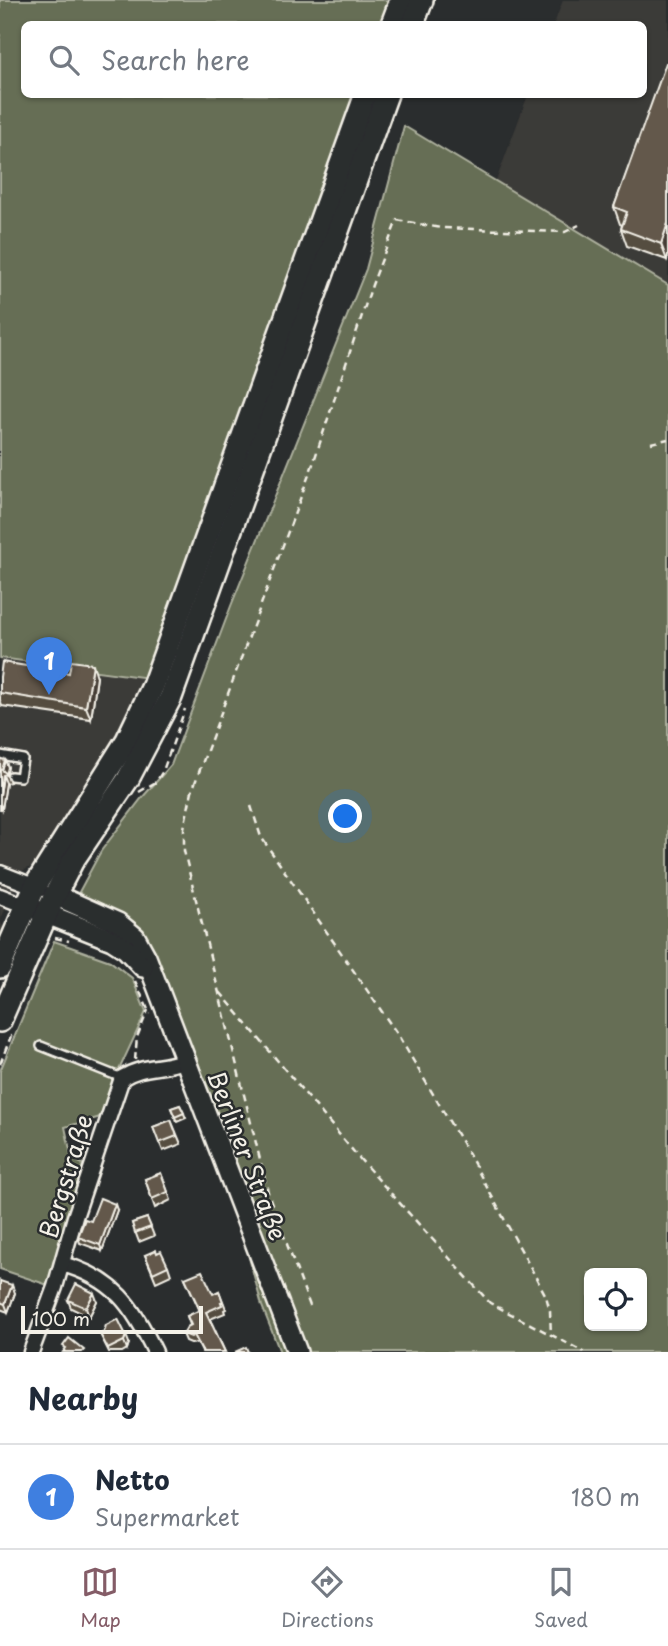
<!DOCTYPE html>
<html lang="en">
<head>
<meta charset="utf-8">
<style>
  :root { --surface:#fff; --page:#f6f6f7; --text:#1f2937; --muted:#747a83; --line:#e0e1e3; --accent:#845c67 }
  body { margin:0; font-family:"Playpen Sans",sans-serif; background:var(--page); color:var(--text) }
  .controls { position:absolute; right:21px; bottom:21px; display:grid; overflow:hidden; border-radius:10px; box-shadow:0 2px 5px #0004 }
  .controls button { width:63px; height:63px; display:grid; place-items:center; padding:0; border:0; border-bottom:2px solid var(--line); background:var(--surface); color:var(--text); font:35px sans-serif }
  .scale { position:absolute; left:21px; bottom:18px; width:182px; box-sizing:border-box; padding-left:7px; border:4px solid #f4f1e8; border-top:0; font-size:19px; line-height:24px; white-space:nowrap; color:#f4f1e8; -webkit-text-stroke:5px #2a2d2e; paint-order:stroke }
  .you { position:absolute; left:346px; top:817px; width:24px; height:24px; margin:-18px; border:5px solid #fff; border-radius:50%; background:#1a73e8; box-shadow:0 0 0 10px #1a73e833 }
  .badge { display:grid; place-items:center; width:46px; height:46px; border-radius:50%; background:var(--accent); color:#fff; font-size:23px; font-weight:700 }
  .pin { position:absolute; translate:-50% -58px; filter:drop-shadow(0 2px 4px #0008) }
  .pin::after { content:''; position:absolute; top:37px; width:24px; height:21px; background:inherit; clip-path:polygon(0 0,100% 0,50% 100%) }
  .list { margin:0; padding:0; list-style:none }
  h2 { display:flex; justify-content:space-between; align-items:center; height:91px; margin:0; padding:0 28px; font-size:30px }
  h2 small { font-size:23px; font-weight:400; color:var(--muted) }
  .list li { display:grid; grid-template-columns:46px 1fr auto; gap:21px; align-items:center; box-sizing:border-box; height:105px; padding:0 28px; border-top:2px solid var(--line) }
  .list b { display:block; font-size:26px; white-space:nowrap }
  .list p { margin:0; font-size:23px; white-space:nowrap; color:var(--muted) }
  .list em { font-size:23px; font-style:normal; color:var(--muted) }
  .icon { flex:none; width:38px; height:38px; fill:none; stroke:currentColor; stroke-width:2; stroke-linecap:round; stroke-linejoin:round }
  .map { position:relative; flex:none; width:668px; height:1352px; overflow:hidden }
  .search { position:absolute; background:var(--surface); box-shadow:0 2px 5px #0004; left:21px; right:21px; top:21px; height:77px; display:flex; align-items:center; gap:18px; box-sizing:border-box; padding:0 24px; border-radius:10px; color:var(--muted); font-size:26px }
  .sheet { height:196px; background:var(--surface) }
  nav { display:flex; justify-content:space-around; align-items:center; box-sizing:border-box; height:98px; border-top:2px solid var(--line); background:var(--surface); font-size:19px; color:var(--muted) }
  nav a { display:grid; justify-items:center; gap:4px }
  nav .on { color:var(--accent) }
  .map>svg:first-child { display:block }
  .built { fill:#3b3a37 }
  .green { fill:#666e54; stroke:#adb09e; stroke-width:2; fill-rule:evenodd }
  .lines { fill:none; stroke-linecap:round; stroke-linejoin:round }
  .lane-casing { stroke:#f4f1e8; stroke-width:12 }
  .street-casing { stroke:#f4f1e8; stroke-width:19 }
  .secondary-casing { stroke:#f4f1e8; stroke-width:24 }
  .primary-casing { stroke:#f4f1e8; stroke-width:26 }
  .path { stroke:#f4f1e8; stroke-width:2.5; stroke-dasharray:7 5; stroke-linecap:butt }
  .lane { stroke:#2a2d2e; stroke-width:7 }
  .street { stroke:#2a2d2e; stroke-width:14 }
  .secondary { stroke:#2a2d2e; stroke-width:19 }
  .primary { stroke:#2a2d2e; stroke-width:21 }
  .wall { fill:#554d40; stroke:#f4f1e8; stroke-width:2 }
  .shaded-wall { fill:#453e34; stroke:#f4f1e8; stroke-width:2 }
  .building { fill:#63594b; stroke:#f4f1e8; stroke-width:2 }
  .labels { text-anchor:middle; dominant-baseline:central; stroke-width:5; stroke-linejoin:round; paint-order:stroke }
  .street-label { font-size:24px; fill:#f4f1e8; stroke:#2a2d2e }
</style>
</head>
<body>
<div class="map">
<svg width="668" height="1352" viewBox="0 0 668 1352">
  <rect width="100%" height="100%" fill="#2a2d2e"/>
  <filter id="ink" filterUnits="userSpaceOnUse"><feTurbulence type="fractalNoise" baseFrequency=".0143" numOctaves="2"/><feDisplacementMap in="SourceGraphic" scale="14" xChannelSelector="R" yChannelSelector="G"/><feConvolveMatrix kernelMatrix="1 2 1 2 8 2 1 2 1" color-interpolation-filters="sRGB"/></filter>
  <g filter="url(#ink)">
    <!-- built -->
    <g class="built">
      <path d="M563 0H668V285L496 181 528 95 644 94V24H554Z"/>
      <path d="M0 658 149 678 131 719 40 863 22 871 0 921 6 934 0 948Z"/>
    </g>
    <!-- green -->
    <g class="green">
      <path d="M0 0H392L384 24H24V94L358 95 149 678 0 658Z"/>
      <path d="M404 126 668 285V1352H280L262 1306 197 1062 149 958 79 892 101 851 141 799 171 765 231 606 366 269ZM589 1273H642V1326H589Z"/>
      <path d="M54 941 110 961 132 978 146 1012 111 1087 108 1105 104 1114 97 1118 65 1127 72 1159 83 1164 48 1285 0 1269V1071Z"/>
    </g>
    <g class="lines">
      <defs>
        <g id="lane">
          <path d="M0 755 23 759 20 777 11 776"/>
          <path d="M41 1046 122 1078"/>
        </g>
        <g id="street">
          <path d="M0 873 41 889"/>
          <path d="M0 896 26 906"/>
          <path d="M62 1264C114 1278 133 1306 155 1352"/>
          <path d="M31 1352 55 1287 75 1217 122 1078C144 1064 162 1070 185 1060"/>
        </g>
        <g id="secondary">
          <path d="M55 895 118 923 135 937 146 957 297 1352"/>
          <path d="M32 908 112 940 126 949 143 967"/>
        </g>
        <g id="primary">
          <path d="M392 24 401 0"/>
          <path d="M413 24 422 0"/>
          <path d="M0 967 35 886 127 740 153 686 366 94"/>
          <path d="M0 1021 55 895 72 862 128 779 171 697 387 94"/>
        </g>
      </defs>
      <!-- lane casing -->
      <use href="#lane" class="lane-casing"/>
      <!-- street casing -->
      <use href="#street" class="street-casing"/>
      <!-- secondary casing -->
      <use href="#secondary" class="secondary-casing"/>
      <!-- primary casing -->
      <use href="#primary" class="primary-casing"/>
      <!-- path -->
      <g class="path">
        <path d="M651 443 668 439"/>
        <path d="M139 792 156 782 163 771 185 709"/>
        <path d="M251 806 261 837 398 1035 471 1158 546 1296 550 1311 551 1336"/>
        <path d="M55 938 69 941"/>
        <path d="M135 981 150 1014"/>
        <path d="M220 992 359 1158 490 1303 584 1352"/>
        <path d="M135 1060 137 1037 148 1010"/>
        <path d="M0 1064 13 1031"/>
        <path d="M310 1306 269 1196 184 851V828L192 791 313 464 372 285 397 220 441 228 565 232 579 225"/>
      </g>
      <!-- lane -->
      <use href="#lane" class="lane"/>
      <!-- street -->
      <use href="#street" class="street"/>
      <!-- secondary -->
      <use href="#secondary" class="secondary"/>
      <!-- primary -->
      <use href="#primary" class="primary"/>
    </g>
    <!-- wall -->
    <g class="wall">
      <path d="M668 63 667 260 627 246 621 229 622 225 620 224 614 207Z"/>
      <path d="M69 673 97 677 91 719 2 706 0 700V677Z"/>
      <path d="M0 759 5 760 8 767 6 774 10 782 6 783 2 809H0Z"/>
      <path d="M180 1105 186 1118 177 1122 171 1108Z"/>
      <path d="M171 1120 181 1144 163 1151 153 1127Z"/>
      <path d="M161 1173 171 1200 155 1208 145 1179Z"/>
      <path d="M117 1210 102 1251 80 1243 78 1237 91 1221Z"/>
      <path d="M147 1218 154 1236 139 1242 132 1223Z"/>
      <path d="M157 1253 168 1266 171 1275 156 1282 145 1255Z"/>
      <path d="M185 1278 213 1294 219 1291 226 1309 224 1310 225 1313 210 1319 225 1352H202L197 1342 193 1344 186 1341 183 1334 190 1325 187 1316 200 1311Z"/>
      <path d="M0 1281 15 1293 8 1312 0 1309Z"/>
      <path d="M68 1300 97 1301 89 1317 71 1308Z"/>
      <path d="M104 1332 129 1343 127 1349 122 1352H109L100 1334Z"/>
    </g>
    <!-- shaded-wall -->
    <g class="shaded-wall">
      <path d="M668 223V257L667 260 661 244Z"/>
      <path d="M93 664 97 677 91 719 86 707Z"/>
      <path d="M5 760 8 767 6 775 2 770Z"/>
      <path d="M3 775 6 783 2 809 0 804V795Z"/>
      <path d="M115 1204 117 1210 102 1251 100 1245Z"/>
      <path d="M12 1285 15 1293 8 1312 5 1304Z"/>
      <path d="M94 1293 97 1301 89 1317 86 1308Z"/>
      <path d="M126 1335 129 1343 127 1349 124 1341Z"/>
    </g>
    <!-- building -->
    <g class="building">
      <path d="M666 63H668V223L661 244 621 229 627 212 614 207Z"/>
      <path d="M71 661 93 664 86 707 0 693V677L2 662 69 673Z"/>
      <path d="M0 759 5 760 2 770 7 774 3 775 0 795Z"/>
      <path d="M180 1105 184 1113 175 1117 171 1108Z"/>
      <path d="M171 1120 177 1136 159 1143 153 1127Z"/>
      <path d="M161 1173 168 1192 152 1199 145 1179Z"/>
      <path d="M100 1198 115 1204 100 1245 78 1237 85 1219 91 1221Z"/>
      <path d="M147 1218 151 1227 135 1233 132 1223Z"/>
      <path d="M156 1250 157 1253 161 1251 168 1266 153 1273 145 1255Z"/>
      <path d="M202 1271 213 1294 219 1291 223 1302H221L222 1305 206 1312 225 1352H203L194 1335 191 1337 183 1334 187 1327 191 1325 187 1316 200 1310 185 1278Z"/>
      <path d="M0 1281 12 1285 5 1304 0 1302Z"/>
      <path d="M76 1284 94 1293 86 1308 68 1300Z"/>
      <path d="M118 1319 126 1335 124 1341 108 1349 100 1334 104 1332 106 1325Z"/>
      <path d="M69 1338 84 1350 82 1352H63L66 1348 63 1346Z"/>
      <path d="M246 1347 248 1352H235Z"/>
    </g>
  </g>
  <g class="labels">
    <!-- street labels -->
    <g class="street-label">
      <text transform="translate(248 1155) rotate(69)">Berliner Straße</text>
      <text transform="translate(65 1176) rotate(-73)">Bergstraße</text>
    </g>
  </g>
</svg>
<div class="controls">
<button><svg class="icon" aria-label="locate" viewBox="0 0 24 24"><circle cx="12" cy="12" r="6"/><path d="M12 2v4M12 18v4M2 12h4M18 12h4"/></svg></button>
</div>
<div class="scale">100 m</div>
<div class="you"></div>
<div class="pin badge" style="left:49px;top:695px;background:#3f7fe0">1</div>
<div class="search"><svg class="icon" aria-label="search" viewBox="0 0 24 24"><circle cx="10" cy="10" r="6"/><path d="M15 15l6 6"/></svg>Search here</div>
</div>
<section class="sheet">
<h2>Nearby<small></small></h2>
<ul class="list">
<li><span class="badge" style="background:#3f7fe0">1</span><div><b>Netto</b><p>Supermarket</p></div><em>180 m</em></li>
</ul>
</section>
<nav>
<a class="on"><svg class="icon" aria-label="map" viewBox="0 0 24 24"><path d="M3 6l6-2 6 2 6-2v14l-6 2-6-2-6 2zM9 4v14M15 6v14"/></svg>Map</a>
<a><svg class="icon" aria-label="directions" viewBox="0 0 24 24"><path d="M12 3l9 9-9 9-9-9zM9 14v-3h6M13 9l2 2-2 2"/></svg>Directions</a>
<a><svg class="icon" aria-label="saved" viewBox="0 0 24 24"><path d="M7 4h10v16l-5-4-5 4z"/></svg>Saved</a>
</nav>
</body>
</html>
